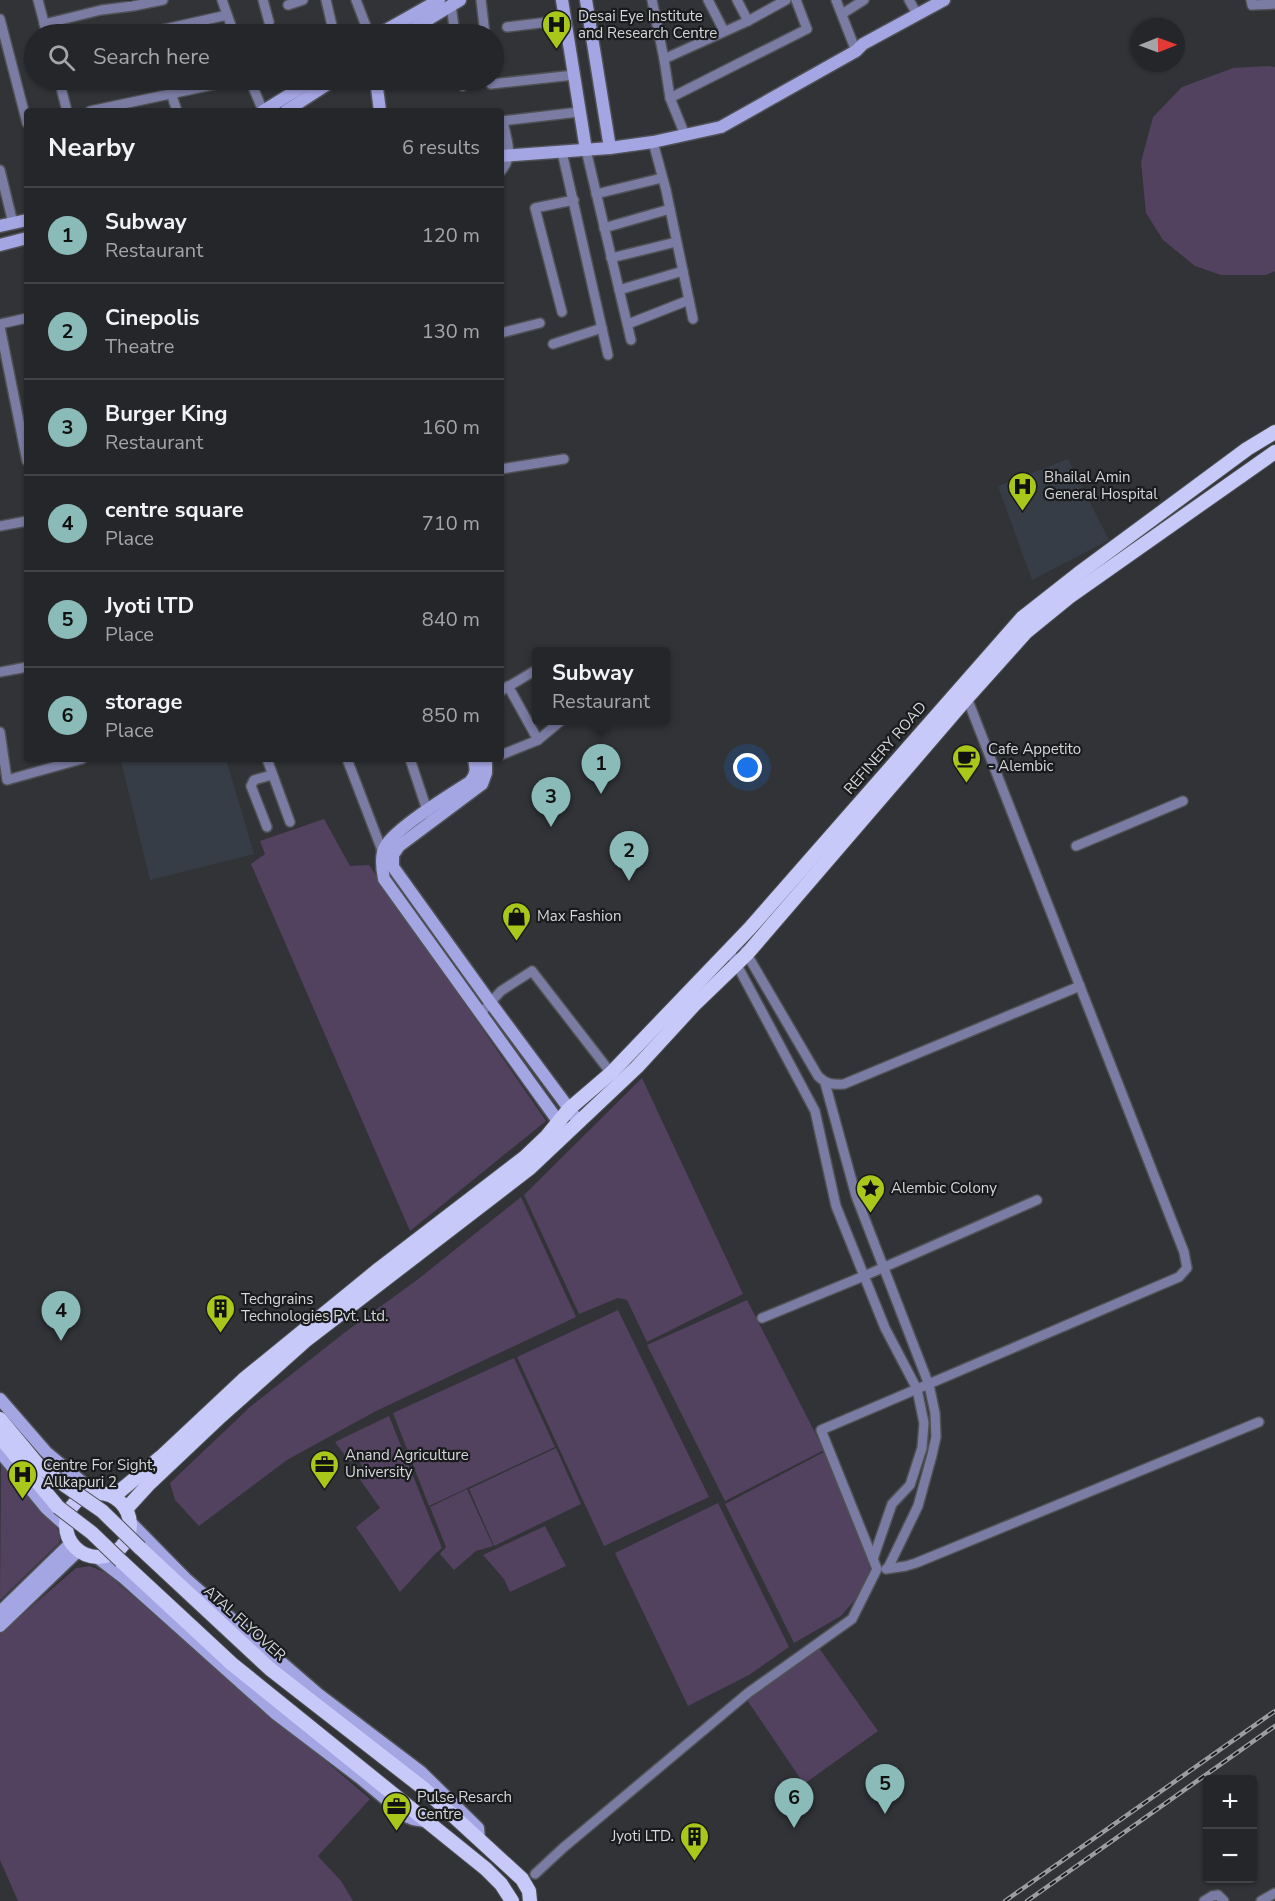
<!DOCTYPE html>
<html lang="en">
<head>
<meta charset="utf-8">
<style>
  :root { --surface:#252629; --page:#2d2e31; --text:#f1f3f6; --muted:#a3a5a8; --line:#424346; --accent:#8bbbb9 }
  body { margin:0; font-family:"Nunito Sans",sans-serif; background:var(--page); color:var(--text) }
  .controls { position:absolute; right:18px; bottom:18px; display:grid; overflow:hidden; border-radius:6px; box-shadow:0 2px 4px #0004 }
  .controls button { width:54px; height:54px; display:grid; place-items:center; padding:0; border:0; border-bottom:2px solid var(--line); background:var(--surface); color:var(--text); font:30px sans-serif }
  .compass { position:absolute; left:1131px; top:18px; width:54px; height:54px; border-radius:50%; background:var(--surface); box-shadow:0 2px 4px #0004; rotate:89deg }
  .you { position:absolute; left:748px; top:768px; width:21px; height:21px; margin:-15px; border:4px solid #fff; border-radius:50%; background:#1a73e8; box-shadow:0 0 0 9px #1a73e833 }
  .badge { display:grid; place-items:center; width:39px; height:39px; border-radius:50%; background:var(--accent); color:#111; font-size:20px; font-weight:700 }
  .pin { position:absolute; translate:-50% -50px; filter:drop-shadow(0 2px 3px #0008) }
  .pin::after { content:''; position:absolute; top:32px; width:21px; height:18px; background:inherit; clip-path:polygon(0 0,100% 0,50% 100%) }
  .popup { position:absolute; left:532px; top:647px; width:138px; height:78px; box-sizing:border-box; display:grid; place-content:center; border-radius:6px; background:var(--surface); filter:drop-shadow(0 2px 4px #0005); font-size:20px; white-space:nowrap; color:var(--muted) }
  .popup b { font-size:22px; color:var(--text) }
  .popup::after { content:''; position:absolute; left:50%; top:100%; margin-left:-12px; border:12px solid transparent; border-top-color:var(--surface) }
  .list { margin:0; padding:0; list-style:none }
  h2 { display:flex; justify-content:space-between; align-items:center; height:78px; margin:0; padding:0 24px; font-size:26px }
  h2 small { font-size:20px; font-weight:400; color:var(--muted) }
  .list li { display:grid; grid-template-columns:39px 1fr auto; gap:18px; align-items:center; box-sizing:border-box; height:96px; padding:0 24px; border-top:2px solid var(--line) }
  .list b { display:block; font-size:22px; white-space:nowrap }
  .list p { margin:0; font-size:20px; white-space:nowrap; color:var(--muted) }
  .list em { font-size:20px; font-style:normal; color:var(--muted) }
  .icon { flex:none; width:33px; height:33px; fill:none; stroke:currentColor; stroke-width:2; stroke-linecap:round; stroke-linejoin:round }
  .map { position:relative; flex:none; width:1275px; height:1901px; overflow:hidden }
  .search { position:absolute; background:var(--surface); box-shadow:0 2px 4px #0004; left:24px; top:24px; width:480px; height:66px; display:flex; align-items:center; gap:15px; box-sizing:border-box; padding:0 21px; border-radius:33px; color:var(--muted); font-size:22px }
  .panel { position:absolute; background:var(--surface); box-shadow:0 2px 4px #0004; left:24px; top:108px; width:480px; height:654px; border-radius:6px }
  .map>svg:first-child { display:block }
  .built { fill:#373d46 }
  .green { fill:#52415f }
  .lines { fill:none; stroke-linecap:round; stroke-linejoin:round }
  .street-casing { stroke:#4f5154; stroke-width:12 }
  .secondary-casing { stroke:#4f5154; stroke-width:15 }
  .primary-casing { stroke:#4f5154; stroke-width:16 }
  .street { stroke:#7b7ca4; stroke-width:9 }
  .secondary { stroke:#a4a5e3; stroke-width:12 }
  .primary { stroke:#c7c9f9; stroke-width:14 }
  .rail-casing { stroke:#9b9da1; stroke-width:4.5 }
  .rail { stroke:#1a1b1d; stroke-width:2; stroke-dasharray:7; stroke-linecap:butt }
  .primary-bridge-casing { stroke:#4f5154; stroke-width:16; stroke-linecap:butt }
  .primary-bridge { stroke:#c7c9f9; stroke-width:14 }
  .labels { text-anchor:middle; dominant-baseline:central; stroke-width:4.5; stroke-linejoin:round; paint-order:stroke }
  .poi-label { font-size:15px; fill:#d5d7da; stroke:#1a1b1d; text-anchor:start }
  .street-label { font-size:15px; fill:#d5d7da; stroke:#1a1b1d }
</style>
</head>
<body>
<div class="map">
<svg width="1275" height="1901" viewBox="0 0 1275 1901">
  <rect width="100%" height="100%" fill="#313337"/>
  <!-- built -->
  <g class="built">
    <path d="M1068 459 1109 540 1032 580 998 486Z"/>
    <path d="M129 759H226L254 854 150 880 121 761Z"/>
  </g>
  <!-- green -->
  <g class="green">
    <path d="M1268 66 1275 67V271L1266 275H1221L1195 266 1163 240 1146 213 1141 162 1153 117 1182 87 1233 68Z"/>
    <path d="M324 819 350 866 369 865 546 1121 410 1231 251 864 265 854 260 841Z"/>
    <path d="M642 1078 743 1294 647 1342 627 1300 618 1298 579 1314 524 1195Z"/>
    <path d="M521 1197 576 1317 376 1411 287 1460 199 1526 175 1500 170 1483 251 1406 344 1333 417 1280Z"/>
    <path d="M747 1300 824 1450 725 1501 647 1345Z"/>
    <path d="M618 1310 709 1497 604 1546 517 1357Z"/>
    <path d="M514 1358 555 1447 429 1506 393 1413Z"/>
    <path d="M389 1416 442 1548 435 1554 400 1592 356 1527 380 1508 359 1478 362 1466 360 1462 349 1461 335 1442Z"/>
    <path d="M556 1448 581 1504 494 1546 469 1489Z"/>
    <path d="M826 1451 871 1567 860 1594 841 1616 794 1643 725 1504Z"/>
    <path d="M1 1460 57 1528 61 1537 59 1543 0 1600Z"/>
    <path d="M467 1489 493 1546 476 1551 454 1570 440 1554 446 1547 430 1507Z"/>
    <path d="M718 1503 789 1647 749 1675 688 1706 615 1553Z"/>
    <path d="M545 1526 566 1566 510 1592 504 1579 483 1555Z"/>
    <path d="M90 1566 106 1573 370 1799 318 1856 341 1881 353 1901H18L0 1860V1634L76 1568Z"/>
    <path d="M819 1648 878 1731 804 1784 747 1700Z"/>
  </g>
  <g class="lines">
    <defs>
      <g id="street">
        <path d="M38 0 47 34"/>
        <path d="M222 0 234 34"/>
        <path d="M263 0 269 22"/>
        <path d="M326 0 334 34"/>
        <path d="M356 0 369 34"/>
        <path d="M481 0 485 34"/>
        <path d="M652 0 664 59 670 98 685 135"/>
        <path d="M708 0 724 31"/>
        <path d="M737 0 748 21"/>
        <path d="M836 0 856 51"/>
        <path d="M909 0 917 14"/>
        <path d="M1251 0 1252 5 1275 4"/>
        <path d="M288 5 303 0"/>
        <path d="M451 5 455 34"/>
        <path d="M842 14 864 0"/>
        <path d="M0 19 27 123"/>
        <path d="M44 24 101 10 133 6 163 0"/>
        <path d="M507 27 565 20"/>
        <path d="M143 34 227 15"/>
        <path d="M664 59 748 21 786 0"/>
        <path d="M59 80 67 111"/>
        <path d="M250 80 263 111"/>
        <path d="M462 80 463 86"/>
        <path d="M490 80 491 84 574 75"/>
        <path d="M171 93 177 111"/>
        <path d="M670 98 807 29 796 0"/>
        <path d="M90 111 236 80"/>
        <path d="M501 121 579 112"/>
        <path d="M653 142 666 190 693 319"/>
        <path d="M586 150 631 340"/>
        <path d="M562 152 608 355"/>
        <path d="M0 170 13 223"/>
        <path d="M501 171C515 155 506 140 503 121"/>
        <path d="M596 194 662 178"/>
        <path d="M604 228 670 209"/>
        <path d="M611 258 676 242"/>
        <path d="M619 290 683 271"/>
        <path d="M562 312 535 208 574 200"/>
        <path d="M0 324 27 318"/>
        <path d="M628 324 689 300"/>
        <path d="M0 327 27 461"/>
        <path d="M501 333 540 323"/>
        <path d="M553 344 602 328"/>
        <path d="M501 469 564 459"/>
        <path d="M0 526 27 521"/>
        <path d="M0 672 27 667"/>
        <path d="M508 686 538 740"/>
        <path d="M501 691 536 670"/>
        <path d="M0 732 7 780 82 759"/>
        <path d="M501 755 538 740 562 720"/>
        <path d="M267 759 290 822"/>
        <path d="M347 759 383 853"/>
        <path d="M410 759 429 816"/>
        <path d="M267 827 251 786 254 780 272 775"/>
        <path d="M1076 846 1183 801"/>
        <path d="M729 950 815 1111 836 1206 885 1328 917 1389 924 1423 922 1448 910 1485 892 1504 873 1559"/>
        <path d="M745 951 818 1076C826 1084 832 1085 844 1084L1080 986"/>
        <path d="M481 1013 501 991 532 971 611 1073"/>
        <path d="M825 1083 856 1196 929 1385 935 1413 936 1437 932 1455 918 1506 888 1568"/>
        <path d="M762 1318 864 1276 1037 1200"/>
        <path d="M886 1569 906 1566 916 1563 1259 1422"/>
        <path d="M535 1874 563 1848 748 1693 852 1619 877 1569 821 1430 1179 1277 1187 1268 1184 1252 967 698"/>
        <path d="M1204 1901 1212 1896 1218 1895 1224 1901"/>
        <path d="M1261 1901 1275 1893"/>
      </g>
      <g id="secondary">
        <path d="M562 0 586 150"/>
        <path d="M586 0 610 148"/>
        <path d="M379 34 439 0"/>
        <path d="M404 34 460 0"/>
        <path d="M376 80 380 111"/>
        <path d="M263 111 313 80"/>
        <path d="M286 111 334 80"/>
        <path d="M501 156 610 148 653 142 721 127 856 51 863 44 944 0"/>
        <path d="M0 226 27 220"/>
        <path d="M0 245 27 238"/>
        <path d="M474 759C476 769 477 774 470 782 451 794 394 829 385 847 380 856 382 869 384 879L563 1128"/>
        <path d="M486 759V773L482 784 399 846 393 855V867L490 1002 579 1122"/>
        <path d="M0 1399 46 1452 94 1492"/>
        <path d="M0 1452 46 1508 66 1526"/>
        <path d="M131 1523 186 1579 267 1650 318 1694 421 1772 478 1828 479 1840"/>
        <path d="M98 1558 124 1578 276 1714 359 1777 406 1816 413 1819 425 1821"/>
        <path d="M0 1612 71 1543"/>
        <path d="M0 1626 78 1551"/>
      </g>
      <g id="primary">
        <path d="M0 1419 39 1466 66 1486"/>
        <path d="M0 1437 58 1507"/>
        <circle cx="98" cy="1525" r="32"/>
        <path d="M114 1496 161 1457 243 1380 379 1269 525 1157 547 1136 569 1109 611 1073 750 928 1022 618 1078 574 1247 449 1275 432"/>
        <path d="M126 1509 148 1485 221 1416 305 1341 530 1168 637 1067 694 1005 747 954 967 698 1026 632 1069 597 1275 452"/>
        <path d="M140 1548 270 1669 423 1788 522 1879 529 1891 530 1901"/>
        <path d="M121 1561 232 1664 486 1869 501 1884 512 1901"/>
      </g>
    </defs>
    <!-- street casing -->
    <use href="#street" class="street-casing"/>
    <!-- secondary casing -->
    <use href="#secondary" class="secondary-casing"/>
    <!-- primary casing -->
    <use href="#primary" class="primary-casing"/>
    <!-- street -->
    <use href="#street" class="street"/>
    <!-- secondary -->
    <use href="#secondary" class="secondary"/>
    <!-- primary -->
    <use href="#primary" class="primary"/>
    <defs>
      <g id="rail">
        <path d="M1005 1901 1275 1711"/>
        <path d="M1027 1901 1275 1726"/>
      </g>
    </defs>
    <!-- rail casing -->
    <use href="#rail" class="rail-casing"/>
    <!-- rail -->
    <use href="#rail" class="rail"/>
    <defs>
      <g id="primary-bridge">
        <path d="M66 1486 102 1511 140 1548"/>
        <path d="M58 1507 92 1533 121 1561"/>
      </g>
    </defs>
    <!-- primary-bridge casing -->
    <use href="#primary-bridge" class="primary-bridge-casing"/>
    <!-- primary-bridge -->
    <use href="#primary-bridge" class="primary-bridge"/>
  </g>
  <!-- icons -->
  <defs>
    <symbol id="hospital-pin" viewBox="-11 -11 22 30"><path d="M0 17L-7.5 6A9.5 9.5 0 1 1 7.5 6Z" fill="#a9c71a" stroke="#1a1b1d"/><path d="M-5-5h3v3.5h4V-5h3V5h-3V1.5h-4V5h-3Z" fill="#111"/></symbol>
    <symbol id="cafe-pin" viewBox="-11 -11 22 30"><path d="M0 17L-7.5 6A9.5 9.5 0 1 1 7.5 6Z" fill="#a9c71a" stroke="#1a1b1d"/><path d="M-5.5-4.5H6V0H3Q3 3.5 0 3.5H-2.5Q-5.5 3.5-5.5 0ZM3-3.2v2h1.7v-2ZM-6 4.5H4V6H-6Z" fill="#111"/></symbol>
    <symbol id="shop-pin" viewBox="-11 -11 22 30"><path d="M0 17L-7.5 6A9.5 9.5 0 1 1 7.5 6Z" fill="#a9c71a" stroke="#1a1b1d"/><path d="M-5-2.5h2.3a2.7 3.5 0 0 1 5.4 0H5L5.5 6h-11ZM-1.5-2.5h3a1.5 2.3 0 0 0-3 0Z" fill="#111"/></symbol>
    <symbol id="sight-pin" viewBox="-11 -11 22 30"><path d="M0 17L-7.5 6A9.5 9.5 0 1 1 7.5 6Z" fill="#a9c71a" stroke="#1a1b1d"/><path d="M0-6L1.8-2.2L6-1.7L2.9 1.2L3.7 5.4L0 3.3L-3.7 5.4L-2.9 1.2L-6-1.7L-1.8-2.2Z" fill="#111"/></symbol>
    <symbol id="building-pin" viewBox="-11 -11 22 30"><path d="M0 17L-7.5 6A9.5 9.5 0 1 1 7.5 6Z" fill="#a9c71a" stroke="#1a1b1d"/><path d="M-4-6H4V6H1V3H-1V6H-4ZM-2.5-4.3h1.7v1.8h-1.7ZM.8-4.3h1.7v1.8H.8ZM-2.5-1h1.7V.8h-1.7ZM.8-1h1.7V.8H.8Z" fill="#111"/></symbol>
    <symbol id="office-pin" viewBox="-11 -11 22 30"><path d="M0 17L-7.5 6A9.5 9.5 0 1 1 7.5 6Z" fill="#a9c71a" stroke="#1a1b1d"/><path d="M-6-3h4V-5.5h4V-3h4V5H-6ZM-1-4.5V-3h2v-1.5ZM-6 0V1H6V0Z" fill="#111"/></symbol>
  </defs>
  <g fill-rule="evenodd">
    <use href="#hospital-pin" x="540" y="8" width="33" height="45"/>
    <use href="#hospital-pin" x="1006" y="470" width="33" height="45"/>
    <use href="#cafe-pin" x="950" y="742" width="33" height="45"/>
    <use href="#shop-pin" x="500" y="900" width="33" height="45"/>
    <use href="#sight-pin" x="854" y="1172" width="33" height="45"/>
    <use href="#building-pin" x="204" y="1292" width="33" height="45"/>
    <use href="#office-pin" x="308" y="1448" width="33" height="45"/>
    <use href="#hospital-pin" x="6" y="1458" width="33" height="45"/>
    <use href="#office-pin" x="380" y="1790" width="33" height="45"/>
    <use href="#building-pin" x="678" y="1820" width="33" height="45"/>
  </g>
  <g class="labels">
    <!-- poi labels -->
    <g class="poi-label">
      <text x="578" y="16">Desai Eye Institute<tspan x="578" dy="17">and Research Centre</tspan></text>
      <text x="1044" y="477">Bhailal Amin<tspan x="1044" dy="17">General Hospital</tspan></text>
      <text x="988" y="749">Cafe Appetito<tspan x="988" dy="17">- Alembic</tspan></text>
      <text x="537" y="916">Max Fashion</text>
      <text x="891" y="1188">Alembic Colony</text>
      <text x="241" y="1299">Techgrains<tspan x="241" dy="17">Technologies Pvt. Ltd.</tspan></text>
      <text x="345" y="1455">Anand Agriculture<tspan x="345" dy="17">University</tspan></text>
      <text x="43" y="1465">Centre For Sight,<tspan x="43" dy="17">Allkapuri 2</tspan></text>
      <text x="417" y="1797">Pulse Resarch<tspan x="417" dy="17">Centre</tspan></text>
      <text x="674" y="1836" text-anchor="end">Jyoti LTD.</text>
    </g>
    <!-- street labels -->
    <g class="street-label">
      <text transform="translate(885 748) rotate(-49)">REFINERY ROAD</text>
      <text transform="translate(245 1623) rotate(42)">ATAL FLYOVER</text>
    </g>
  </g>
</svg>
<div class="controls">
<button>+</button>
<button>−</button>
</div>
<svg class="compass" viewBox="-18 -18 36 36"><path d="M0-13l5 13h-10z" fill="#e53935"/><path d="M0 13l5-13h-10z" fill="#a3a5a8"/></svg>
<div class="you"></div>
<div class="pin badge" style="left:601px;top:794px">1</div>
<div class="popup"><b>Subway</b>Restaurant</div>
<div class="pin badge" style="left:629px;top:881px">2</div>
<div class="pin badge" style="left:551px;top:827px">3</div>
<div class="pin badge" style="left:61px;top:1341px">4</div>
<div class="pin badge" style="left:885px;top:1814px">5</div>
<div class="pin badge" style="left:794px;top:1828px">6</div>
<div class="search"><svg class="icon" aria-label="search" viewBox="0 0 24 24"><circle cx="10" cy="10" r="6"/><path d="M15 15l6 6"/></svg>Search here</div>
<section class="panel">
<h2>Nearby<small>6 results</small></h2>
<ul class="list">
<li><span class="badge">1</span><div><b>Subway</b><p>Restaurant</p></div><em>120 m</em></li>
<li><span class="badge">2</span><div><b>Cinepolis</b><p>Theatre</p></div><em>130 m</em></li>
<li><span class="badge">3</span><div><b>Burger King</b><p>Restaurant</p></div><em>160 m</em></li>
<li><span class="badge">4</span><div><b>centre square</b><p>Place</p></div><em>710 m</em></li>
<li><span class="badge">5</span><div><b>Jyoti lTD</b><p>Place</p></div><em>840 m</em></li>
<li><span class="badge">6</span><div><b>storage</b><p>Place</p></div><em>850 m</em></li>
</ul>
</section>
</div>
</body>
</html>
